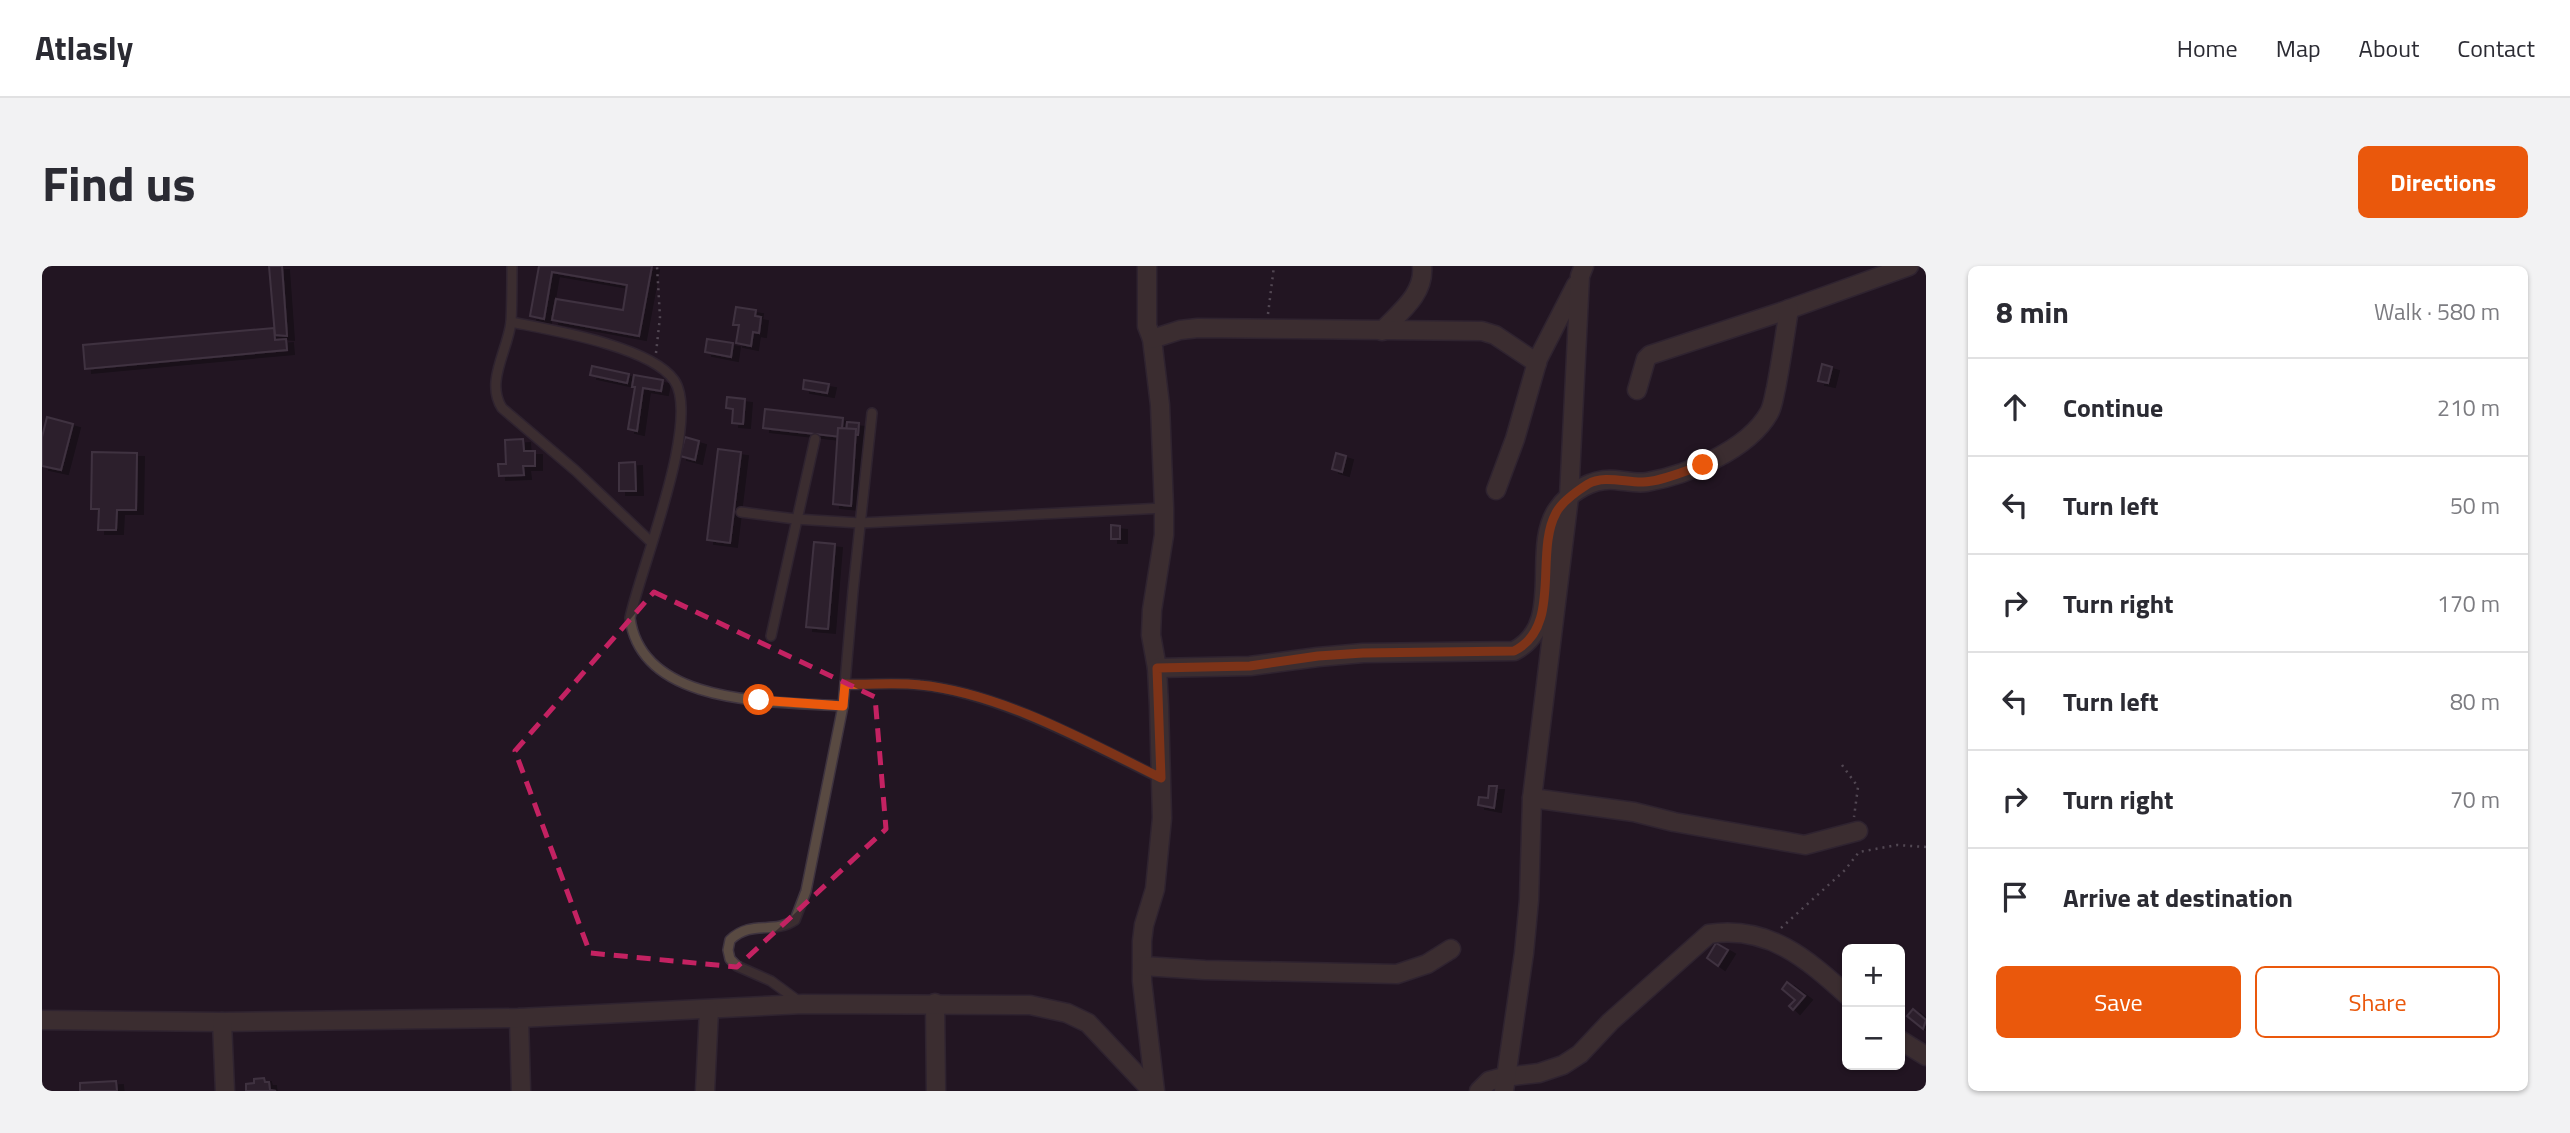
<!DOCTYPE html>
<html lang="en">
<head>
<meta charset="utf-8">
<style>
  :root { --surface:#fff; --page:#f2f2f3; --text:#2b2b33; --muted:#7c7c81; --line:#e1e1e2; --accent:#ea580c }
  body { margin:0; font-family:"Titillium Web",sans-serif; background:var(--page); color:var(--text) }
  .controls { position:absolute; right:21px; bottom:21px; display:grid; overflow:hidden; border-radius:10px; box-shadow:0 2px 5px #0004 }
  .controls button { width:63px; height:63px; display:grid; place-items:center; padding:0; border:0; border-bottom:2px solid var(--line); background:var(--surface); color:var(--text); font:35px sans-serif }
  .stop { position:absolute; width:21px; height:21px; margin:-16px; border:5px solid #ea580c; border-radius:50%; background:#fff }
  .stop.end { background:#ea580c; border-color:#fff; box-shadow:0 2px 7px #0008 }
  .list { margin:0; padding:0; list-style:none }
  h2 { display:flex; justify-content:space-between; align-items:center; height:91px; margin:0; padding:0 28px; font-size:30px }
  h2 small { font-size:23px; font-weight:400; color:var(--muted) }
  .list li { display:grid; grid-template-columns:46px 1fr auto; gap:21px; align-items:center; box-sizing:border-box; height:98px; padding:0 28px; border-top:2px solid var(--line) }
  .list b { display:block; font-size:26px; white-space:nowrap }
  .list em { font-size:23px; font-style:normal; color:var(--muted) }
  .actions { display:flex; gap:14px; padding:21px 28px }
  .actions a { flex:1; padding:16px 0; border:2px solid var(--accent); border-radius:10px; text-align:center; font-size:24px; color:var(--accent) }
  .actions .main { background:var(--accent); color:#fff }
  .icon { flex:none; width:38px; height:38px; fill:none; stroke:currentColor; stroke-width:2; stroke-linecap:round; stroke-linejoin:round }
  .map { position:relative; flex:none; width:1884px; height:825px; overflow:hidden; border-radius:10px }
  header { display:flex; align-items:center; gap:42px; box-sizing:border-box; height:98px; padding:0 35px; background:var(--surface); border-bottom:2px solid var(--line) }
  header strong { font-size:33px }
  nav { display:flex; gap:38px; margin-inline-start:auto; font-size:24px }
  .intro { display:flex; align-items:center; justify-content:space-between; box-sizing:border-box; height:168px; padding:0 42px }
  h1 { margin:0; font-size:49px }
  .button { padding:18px 32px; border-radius:10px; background:var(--accent); color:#fff; font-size:24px; font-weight:700 }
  main { display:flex; gap:42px; padding:0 42px }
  aside { flex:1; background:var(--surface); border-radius:10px; box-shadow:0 2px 5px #0004 }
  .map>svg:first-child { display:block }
  .building { fill:#372a39; stroke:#635465; stroke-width:2; filter:url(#shadow) }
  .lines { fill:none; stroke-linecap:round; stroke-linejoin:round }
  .service-casing { stroke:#3e333f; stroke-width:12 }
  .minor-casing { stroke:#3e333f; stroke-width:21 }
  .path { stroke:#8d848e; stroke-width:2.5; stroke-dasharray:2 5; stroke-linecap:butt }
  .service { stroke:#594a42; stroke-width:9 }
  .minor { stroke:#594a42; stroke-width:18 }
  .route { stroke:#ea580c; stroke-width:9 }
  .marked { fill:none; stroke:#c42262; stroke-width:5; stroke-dasharray:14 9; stroke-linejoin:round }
</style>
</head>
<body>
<header>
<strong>Atlasly</strong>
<nav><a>Home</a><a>Map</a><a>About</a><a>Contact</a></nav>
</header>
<div class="intro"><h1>Find us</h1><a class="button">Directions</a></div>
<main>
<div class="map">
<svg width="1884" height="825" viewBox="0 0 1884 825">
  <defs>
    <filter id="shadow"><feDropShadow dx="7" dy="4" stdDeviation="0" flood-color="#0009"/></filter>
  </defs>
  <rect width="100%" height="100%" fill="#221623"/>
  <!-- building -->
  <g class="building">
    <path d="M227 0H240L245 70 233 69Z"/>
    <path d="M497 0H610L597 70 510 54 514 33 581 44 585 19 510 6 502 53 488 50Z"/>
    <path d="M694 41 714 44 713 50 719 51 717 67 711 66 709 80 694 77 697 59H691Z"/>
    <path d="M232 62 233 74 244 73 245 84 43 103 41 79Z"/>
    <path d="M665 73 691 77 689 91 663 86Z"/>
    <path d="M1780 98 1790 101 1786 117 1776 115Z"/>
    <path d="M550 100 587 108 585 117 548 109Z"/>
    <path d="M592 109 621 114 619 125 601 122 595 165 586 163 593 121H590Z"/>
    <path d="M762 114 787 118 785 127 761 123Z"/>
    <path d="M685 131 703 133 701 158 690 157 691 143 684 142Z"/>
    <path d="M723 143 801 152 799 171 721 162Z"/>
    <path d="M5 151 31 158 19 204 0 200V171Z"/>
    <path d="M805 156 817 157 816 169 804 168Z"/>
    <path d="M796 162 814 163 809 240 791 238Z"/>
    <path d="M643 171 657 175 653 194 638 190Z"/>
    <path d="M481 173 482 185H493V200H481L482 209 457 210 456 198H464L463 174Z"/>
    <path d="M676 183 699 186 688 277 665 274Z"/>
    <path d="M50 186 95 187 94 244H75L74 264H56L57 243H49Z"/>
    <path d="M1294 187 1304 190 1300 206 1290 203Z"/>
    <path d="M593 196 594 225H577V197Z"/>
    <path d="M1069 259 1078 260V273H1069Z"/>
    <path d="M772 276 793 278 786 363 764 361Z"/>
    <path d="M1447 520H1455L1452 542 1436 539 1437 531 1446 532Z"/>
    <path d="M1674 677 1686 684 1676 700 1665 692Z"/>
    <path d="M1745 716 1763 730 1751 744 1747 740 1753 734 1740 723Z"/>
    <path d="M1871 743 1884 754 1881 763 1865 750Z"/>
    <path d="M222 812 223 816H227L228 824 234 825H204V818L212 817V813Z"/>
    <path d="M74 815 75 825H38V817Z"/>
  </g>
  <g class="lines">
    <defs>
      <g id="service">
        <path d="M470 0C470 19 470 38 469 56 466 84 443 116 460 142L534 205 609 276"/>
        <path d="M469 56C509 64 608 80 632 114 660 154 598 303 588 352 600 441 732 435 801 440"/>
        <path d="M699 246 753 253 818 257 1122 242"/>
        <path d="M729 370 773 173"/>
        <path d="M803 418C828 419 854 416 878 419 957 427 1047 477 1118 512"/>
        <path d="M759 737 729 715 695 700 688 693 686 684 688 674C710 653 731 669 753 654L764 625 801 440 811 325 830 147"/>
      </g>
      <g id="minor">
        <path d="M1105 0V60L1110 73 1118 139 1122 242V269L1110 344 1109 369 1115 402 1117 440 1120 552 1113 623 1102 659 1100 675V715L1113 825"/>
        <path d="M1340 65C1358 46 1383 28 1380 0"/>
        <path d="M1110 73 1138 64 1156 62 1440 65 1453 69 1495 97"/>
        <path d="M1595 124 1604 93 1608 89 1739 46 1867 0"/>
        <path d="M1454 224 1473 173 1496 93 1534 19"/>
        <path d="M1115 402 1208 400 1276 391 1321 387 1472 385C1524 359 1488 284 1515 244 1528 225 1551 212 1573 214 1584 215 1595 218 1605 216 1645 209 1706 184 1727 147 1731 140 1732 130 1734 122 1739 96 1743 69 1747 43"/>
        <path d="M1490 532 1592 546 1632 556 1763 579 1816 565"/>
        <path d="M1101 700 1163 704 1355 708 1385 698 1409 683"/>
        <path d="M893 737 894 825"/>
        <path d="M477 752 479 825"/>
        <path d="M0 754 180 756 477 752 761 738 988 739 1025 747 1046 757 1110 825"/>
        <path d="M180 756 183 825"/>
        <path d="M1858 774 1884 790"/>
        <path d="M663 825 667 744"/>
        <path d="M1437 825 1447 815 1462 811 1497 807 1521 799 1538 788 1568 756 1667 668C1726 659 1764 692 1805 729"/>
        <path d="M1462 825 1482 687 1487 634 1490 532 1527 231 1538 10 1542 0"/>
      </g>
    </defs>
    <!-- service casing -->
    <use href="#service" class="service-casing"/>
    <!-- minor casing -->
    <use href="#minor" class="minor-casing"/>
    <!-- path -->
    <g class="path">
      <path d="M1226 48 1232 0"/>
      <path d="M614 87 618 51 615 0"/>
      <path d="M1800 499 1816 521 1812 551"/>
      <path d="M1739 662 1803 604 1817 586 1855 579 1884 581"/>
    </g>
    <!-- service -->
    <use href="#service" class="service"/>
    <!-- minor -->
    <use href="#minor" class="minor"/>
  </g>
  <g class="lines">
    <!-- route -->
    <path class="route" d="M717 434 801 440 803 418C828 419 854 416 878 419 959 427 1046 476 1119 512L1115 402 1208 400 1276 390 1321 387 1472 385C1521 361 1492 287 1514 247 1520 235 1535 225 1546 218 1561 209 1582 216 1599 216 1616 217 1645 204 1661 199"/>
  </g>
  <!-- marked area -->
  <path d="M0 0H1884V825H0ZM612 326 833 431 844 563 695 701 548 687 473 485Z" fill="#221623" fill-opacity=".55" fill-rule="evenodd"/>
  <path class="marked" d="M612 326 833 431 844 563 695 701 548 687 473 485Z"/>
</svg>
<div class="controls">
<button>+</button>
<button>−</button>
</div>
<div class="stop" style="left:717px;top:434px"></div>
<div class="stop end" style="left:1661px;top:199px"></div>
</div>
<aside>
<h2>8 min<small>Walk · 580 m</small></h2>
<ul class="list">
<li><svg class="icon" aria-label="ahead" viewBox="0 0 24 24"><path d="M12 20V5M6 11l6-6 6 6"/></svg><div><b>Continue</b></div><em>210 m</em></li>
<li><svg class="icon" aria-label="left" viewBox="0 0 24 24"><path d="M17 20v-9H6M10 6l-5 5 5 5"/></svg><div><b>Turn left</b></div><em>50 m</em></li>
<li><svg class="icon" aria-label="right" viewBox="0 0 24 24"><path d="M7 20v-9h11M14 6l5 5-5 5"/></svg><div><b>Turn right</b></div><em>170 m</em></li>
<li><svg class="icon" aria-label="left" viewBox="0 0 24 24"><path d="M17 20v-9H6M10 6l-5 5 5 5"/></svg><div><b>Turn left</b></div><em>80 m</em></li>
<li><svg class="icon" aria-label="right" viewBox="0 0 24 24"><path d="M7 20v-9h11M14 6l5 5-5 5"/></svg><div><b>Turn right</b></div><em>70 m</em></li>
<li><svg class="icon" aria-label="arrive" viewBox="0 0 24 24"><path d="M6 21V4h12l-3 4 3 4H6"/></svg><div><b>Arrive at destination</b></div></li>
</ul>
<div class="actions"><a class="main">Save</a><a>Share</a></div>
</aside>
</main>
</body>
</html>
